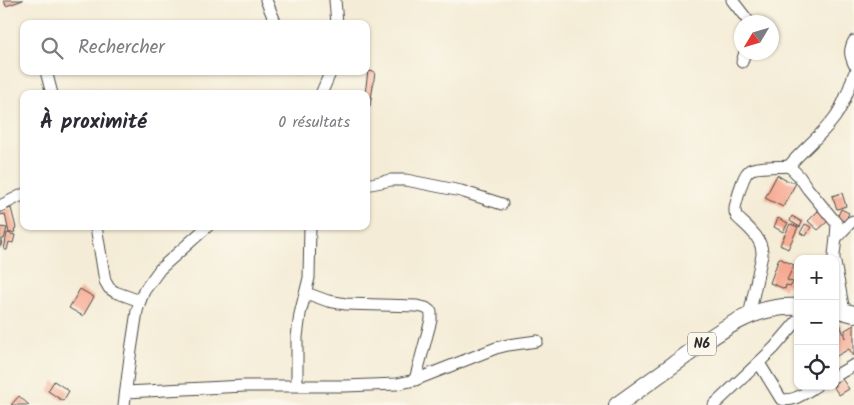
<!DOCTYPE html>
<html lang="fr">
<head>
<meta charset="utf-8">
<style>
  :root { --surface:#fff; --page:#f7f7f7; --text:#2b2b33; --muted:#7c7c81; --line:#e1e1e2 }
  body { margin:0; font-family:Kalam,sans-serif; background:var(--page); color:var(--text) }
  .controls { position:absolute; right:15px; bottom:15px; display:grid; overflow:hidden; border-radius:10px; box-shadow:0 1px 4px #0004 }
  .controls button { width:45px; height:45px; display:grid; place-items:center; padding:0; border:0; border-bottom:1px solid var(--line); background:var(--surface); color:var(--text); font:25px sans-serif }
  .compass { position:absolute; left:734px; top:15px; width:45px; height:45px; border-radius:50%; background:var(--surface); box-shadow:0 1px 4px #0004; rotate:232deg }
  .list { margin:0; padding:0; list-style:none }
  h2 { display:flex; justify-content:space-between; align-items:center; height:65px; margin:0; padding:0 20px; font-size:21px }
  h2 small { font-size:16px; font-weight:400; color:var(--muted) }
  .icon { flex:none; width:28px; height:28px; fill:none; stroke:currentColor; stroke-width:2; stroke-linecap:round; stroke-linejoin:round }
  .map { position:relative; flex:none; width:854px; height:405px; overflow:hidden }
  .search { position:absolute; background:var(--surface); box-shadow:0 1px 4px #0004; left:20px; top:20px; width:350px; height:55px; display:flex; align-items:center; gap:12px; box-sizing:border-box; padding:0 18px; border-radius:10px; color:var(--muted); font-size:19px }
  .panel { position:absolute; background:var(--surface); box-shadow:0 1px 4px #0004; left:20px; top:90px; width:350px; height:140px; border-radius:10px }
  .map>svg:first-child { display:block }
  .building { fill:#f6a68d }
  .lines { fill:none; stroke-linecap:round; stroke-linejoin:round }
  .minor-casing { stroke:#494845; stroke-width:13 }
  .highway-casing { stroke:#494845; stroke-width:18 }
  .minor { stroke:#fff; stroke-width:11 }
  .highway { stroke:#fff; stroke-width:16 }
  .labels { text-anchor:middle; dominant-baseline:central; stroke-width:5; stroke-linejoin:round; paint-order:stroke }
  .shield { fill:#fbf7ec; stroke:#696865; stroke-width:1 }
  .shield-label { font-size:14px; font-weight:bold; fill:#2b2b2b }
</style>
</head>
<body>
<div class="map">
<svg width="854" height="405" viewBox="0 0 854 405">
  <rect width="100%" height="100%" fill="#fbf7ec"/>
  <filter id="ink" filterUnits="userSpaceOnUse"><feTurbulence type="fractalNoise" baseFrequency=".02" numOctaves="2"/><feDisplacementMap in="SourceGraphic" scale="10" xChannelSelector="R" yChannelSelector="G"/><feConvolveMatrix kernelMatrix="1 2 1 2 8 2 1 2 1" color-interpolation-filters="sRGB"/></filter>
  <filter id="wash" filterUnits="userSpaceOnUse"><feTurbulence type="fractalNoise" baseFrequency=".0096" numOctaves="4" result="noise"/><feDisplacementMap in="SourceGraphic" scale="20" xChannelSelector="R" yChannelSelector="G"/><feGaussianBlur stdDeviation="1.12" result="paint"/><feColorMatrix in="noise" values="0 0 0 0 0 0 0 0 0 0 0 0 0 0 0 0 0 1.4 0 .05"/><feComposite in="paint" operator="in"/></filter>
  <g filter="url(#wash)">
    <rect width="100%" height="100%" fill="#f4ecd6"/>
    <g id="blocks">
      <!-- building -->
      <g class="building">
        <path d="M4 0H23L6 6Z"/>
        <path d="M368 71 375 72 370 106 366 105V94H365Z"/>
        <path d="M777 175 787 181 796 183 783 207 765 198Z"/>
        <path d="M842 193 846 206 837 209 832 196Z"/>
        <path d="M11 208 16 228 14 229 15 232 9 233 5 214 0 215V212Z"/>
        <path d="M841 209 849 213 845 222 837 218Z"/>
        <path d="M818 211 828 221 818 230 808 221Z"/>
        <path d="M792 216 802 222 800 227 790 221Z"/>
        <path d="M778 218 788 223 783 232 774 227Z"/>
        <path d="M790 224 798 227 788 249 780 245Z"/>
        <path d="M805 224 811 227 806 236 800 233Z"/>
        <path d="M0 227 7 228 4 239H2L1 246H0Z"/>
        <path d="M7 233 15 235 13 243 9 242 7 250H4Z"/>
        <path d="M779 258 794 265 787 280 793 282 791 286 786 285 785 289 770 283Z"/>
        <path d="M80 289 94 297 83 316 69 308Z"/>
        <path d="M840 324 845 338V330L854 325V356L849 349 835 357V341L838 339 835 327Z"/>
        <path d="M840 376 849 389 839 395 833 386H835V379Z"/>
        <path d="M54 381 69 391 63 401 48 391Z"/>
        <path d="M19 396 29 405H11Z"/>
      </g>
    </g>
  </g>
  <g filter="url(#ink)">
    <use href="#blocks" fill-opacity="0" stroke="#494845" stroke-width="1"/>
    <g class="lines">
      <defs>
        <g id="minor">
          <path d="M266 0 276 24"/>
          <path d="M335 0 337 24"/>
          <path d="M732 0 749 22"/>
          <path d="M854 41C849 50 850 55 854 64"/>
          <path d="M742 62 745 52"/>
          <path d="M46 71 52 94"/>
          <path d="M321 94 331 71"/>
          <path d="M366 185 391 180H406L461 191 502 204"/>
          <path d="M0 206 24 194"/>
          <path d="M96 226 105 281 109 288 115 292 140 301"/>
          <path d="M836 238 837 224 808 189 799 176 789 166C803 149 822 135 835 117 844 104 849 89 854 74"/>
          <path d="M834 259V255L836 238 851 222 854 221"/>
          <path d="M835 263 844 311"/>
          <path d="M306 293 328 301 346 304 417 306 426 308 431 312V320L415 380"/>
          <path d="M749 316 762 255C763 238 748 228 737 217L735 212V207C738 198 742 175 750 170 756 166 781 167 789 166"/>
          <path d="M759 363 781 399C793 403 806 392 816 386"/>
          <path d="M835 376 854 365"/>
          <path d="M297 385V337L300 314 309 278 310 226"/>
          <path d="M126 392 244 386H345L397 384 415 380 496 348 508 345 537 341"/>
          <path d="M124 405 130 357 137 311 140 301 144 291 160 269 208 226"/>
          <path d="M714 405 774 348 798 320"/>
        </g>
        <g id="highway">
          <path d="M835 309 854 314"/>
          <path d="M617 405C637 391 657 376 677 362 711 337 752 303 798 307"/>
        </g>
      </defs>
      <!-- minor casing -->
      <use href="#minor" class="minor-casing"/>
      <!-- highway casing -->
      <use href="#highway" class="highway-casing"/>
      <!-- minor -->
      <use href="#minor" class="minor"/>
      <!-- highway -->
      <use href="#highway" class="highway"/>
    </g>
  </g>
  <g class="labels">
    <!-- shield labels -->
    <rect class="shield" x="688" y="332.5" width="28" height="23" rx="4"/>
    <g class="shield-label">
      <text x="702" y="344">N6</text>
    </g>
  </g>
</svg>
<div class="controls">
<button>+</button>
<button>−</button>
<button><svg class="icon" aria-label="locate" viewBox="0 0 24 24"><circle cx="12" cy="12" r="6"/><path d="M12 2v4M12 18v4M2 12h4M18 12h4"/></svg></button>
</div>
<svg class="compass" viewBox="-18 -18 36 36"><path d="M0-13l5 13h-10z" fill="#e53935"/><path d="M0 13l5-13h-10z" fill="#7c7c81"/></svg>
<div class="search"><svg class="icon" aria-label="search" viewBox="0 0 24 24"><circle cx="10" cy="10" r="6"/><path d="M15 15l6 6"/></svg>Rechercher</div>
<section class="panel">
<h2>À proximité<small>0 résultats</small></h2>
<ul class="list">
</ul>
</section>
</div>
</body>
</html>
